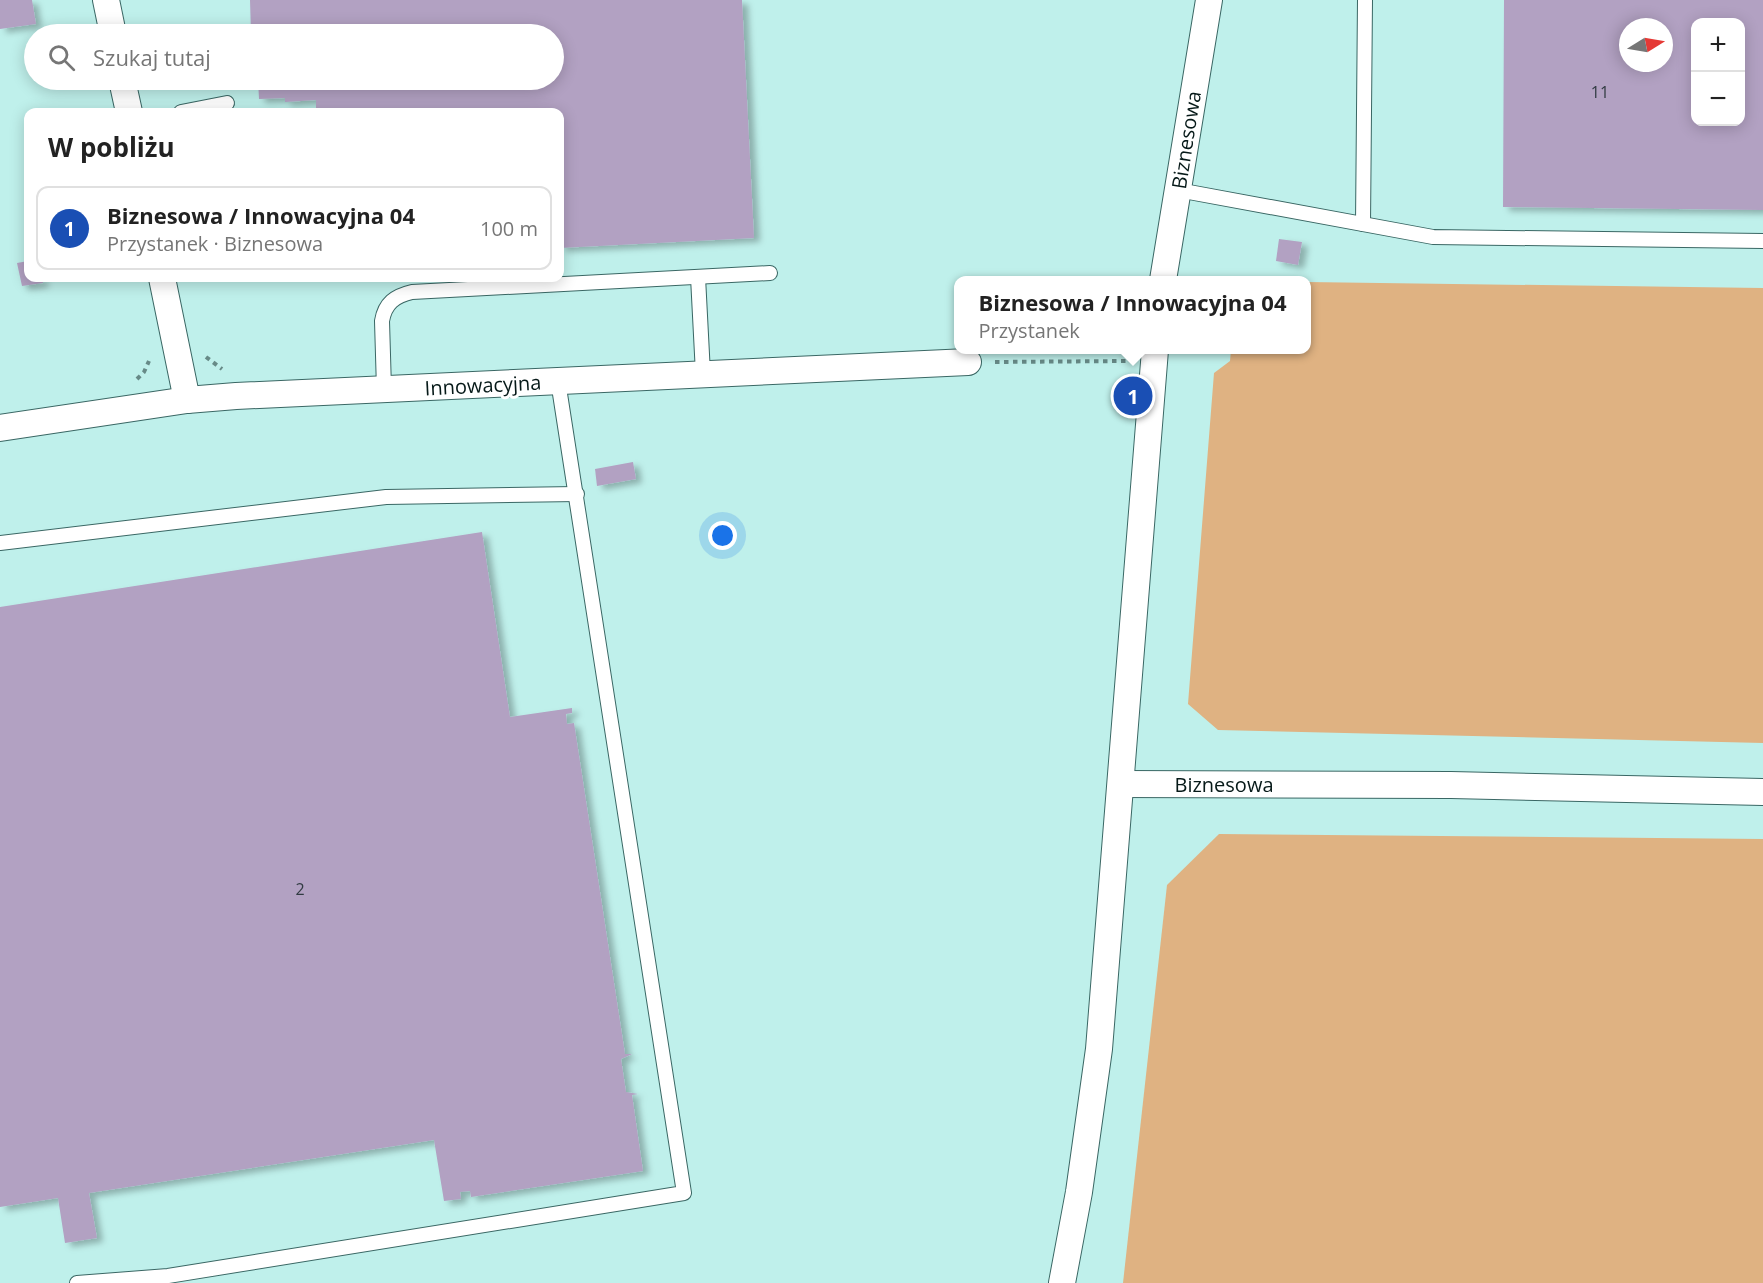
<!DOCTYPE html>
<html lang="pl">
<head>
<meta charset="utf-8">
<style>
  :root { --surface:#fff; --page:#f2f2f2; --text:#222; --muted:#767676; --line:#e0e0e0; --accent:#b2214f }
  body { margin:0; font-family:"Open Sans",sans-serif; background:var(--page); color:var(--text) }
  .controls { position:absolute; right:18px; top:18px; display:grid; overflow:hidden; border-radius:12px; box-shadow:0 3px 15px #0003 }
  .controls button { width:54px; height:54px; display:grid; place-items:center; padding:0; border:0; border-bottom:2px solid var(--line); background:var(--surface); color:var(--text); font:30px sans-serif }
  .compass { position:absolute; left:1619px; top:18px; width:54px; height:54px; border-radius:50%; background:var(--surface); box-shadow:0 3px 15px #0003; rotate:79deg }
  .you { position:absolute; left:723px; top:536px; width:21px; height:21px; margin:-15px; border:4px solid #fff; border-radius:50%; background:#1a73e8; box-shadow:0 0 0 9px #1a73e833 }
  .badge { display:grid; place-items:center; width:39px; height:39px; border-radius:50%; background:var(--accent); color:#fff; font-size:20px; font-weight:700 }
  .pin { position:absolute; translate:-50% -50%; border:3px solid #fff; box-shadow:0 2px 6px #0006 }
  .popup { position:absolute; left:954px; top:276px; width:357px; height:78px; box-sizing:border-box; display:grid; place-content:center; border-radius:12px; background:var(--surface); filter:drop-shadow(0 2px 4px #0005); font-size:20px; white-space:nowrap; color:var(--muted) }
  .popup b { font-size:22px; color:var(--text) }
  .popup::after { content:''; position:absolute; left:50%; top:100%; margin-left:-12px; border:12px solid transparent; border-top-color:var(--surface) }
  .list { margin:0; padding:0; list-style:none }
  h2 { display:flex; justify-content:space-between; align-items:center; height:78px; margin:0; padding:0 24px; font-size:26px }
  h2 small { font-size:20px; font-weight:400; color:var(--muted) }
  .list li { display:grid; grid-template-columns:39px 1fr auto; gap:18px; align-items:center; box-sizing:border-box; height:84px; margin:0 12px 12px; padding:0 12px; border:2px solid var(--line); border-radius:12px }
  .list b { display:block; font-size:22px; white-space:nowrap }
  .list p { margin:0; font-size:20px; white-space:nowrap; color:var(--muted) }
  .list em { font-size:20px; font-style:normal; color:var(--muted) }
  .icon { flex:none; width:33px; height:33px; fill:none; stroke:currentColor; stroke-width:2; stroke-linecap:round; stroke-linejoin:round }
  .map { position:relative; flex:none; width:1763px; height:1283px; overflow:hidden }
  .search { position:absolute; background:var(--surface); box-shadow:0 3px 15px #0003; left:24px; top:24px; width:540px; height:66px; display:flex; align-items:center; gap:15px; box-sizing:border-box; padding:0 21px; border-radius:33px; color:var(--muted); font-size:22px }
  .panel { position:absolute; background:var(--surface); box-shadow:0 3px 15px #0003; left:24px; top:108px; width:540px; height:174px; border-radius:12px }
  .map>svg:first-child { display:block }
  .green { fill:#dfb282 }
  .building { fill:#b2a1c2; fill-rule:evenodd; filter:url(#shadow) }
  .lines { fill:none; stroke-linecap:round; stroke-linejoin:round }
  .lane-casing { stroke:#3a6764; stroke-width:16 }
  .street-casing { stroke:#3a6764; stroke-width:28 }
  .path { stroke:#678a87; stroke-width:4; stroke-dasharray:4.5 4.5; stroke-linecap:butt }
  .lane { stroke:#fff; stroke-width:14 }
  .street { stroke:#fff; stroke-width:26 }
  .labels { text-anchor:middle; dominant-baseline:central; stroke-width:6; stroke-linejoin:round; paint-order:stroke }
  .number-label { font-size:16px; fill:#313b42 }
  .street-label { font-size:20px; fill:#061918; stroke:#fff }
</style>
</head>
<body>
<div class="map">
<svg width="1763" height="1283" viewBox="0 0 1763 1283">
  <defs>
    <filter id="shadow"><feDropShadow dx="6" dy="4" stdDeviation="3" flood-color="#0004"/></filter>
  </defs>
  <rect width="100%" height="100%" fill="#bff0eb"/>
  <!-- green -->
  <g class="green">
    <path d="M1307 282 1763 288V743L1218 730 1188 704 1214 373 1230 361 1231 350H1307Z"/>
    <path d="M1219 834 1763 839V1283H1123L1167 885Z"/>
  </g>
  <!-- building -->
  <g class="building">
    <path d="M0 0H32L36 24 0 29Z"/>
    <path d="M250 0H742L754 238 560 248V112H316V100L285 102V98L259 99 258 80H554V34H251Z"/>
    <path d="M1504 0H1763V210L1503 207ZM1696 22H1740V122H1696ZM1628 27H1664V63H1628Z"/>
    <path d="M1279 239 1302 242 1298 265 1276 261Z"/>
    <path d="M28 261V278H42L43 283 22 286 17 263Z"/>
    <path d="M633 462 636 479 597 486 595 469Z"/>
    <path d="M482 532 510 717 572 708V713L566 714 567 724 574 723 625 1054H632L621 1059 626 1092 638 1094 632 1095 643 1171 471 1197 470 1191 460 1192 461 1199 444 1201 434 1140 89 1193 97 1238 65 1243 58 1198 0 1207V607Z"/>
  </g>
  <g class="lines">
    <defs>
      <g id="lane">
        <path d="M181 112 227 103"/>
        <path d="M1178 190 1433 237 1763 241"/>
        <path d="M1363 224 1365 0"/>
        <path d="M698 277 703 374"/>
        <path d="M384 389 382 321C385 303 395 296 412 292L770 273"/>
        <path d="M0 543 386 497 577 494"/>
        <path d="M77 1283 168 1276 684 1193 558 381"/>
      </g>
      <g id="street">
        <path d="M106 0 113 34"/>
        <path d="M122 80 129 112"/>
        <path d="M162 278 187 400"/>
        <path d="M1163 280 1209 0"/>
        <path d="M0 428 187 400 236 396 968 362"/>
        <path d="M1121 784 1451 785 1763 792"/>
        <path d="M1062 1283 1079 1192 1099 1049 1155 350"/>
      </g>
    </defs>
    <!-- lane casing -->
    <use href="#lane" class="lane-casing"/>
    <!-- street casing -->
    <use href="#street" class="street-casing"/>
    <!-- path -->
    <g class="path">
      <path d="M206 357 222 369"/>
      <path d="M995 362 1126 361"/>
      <path d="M137 379 144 372 149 361"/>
    </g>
    <!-- lane -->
    <use href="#lane" class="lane"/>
    <!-- street -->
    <use href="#street" class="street"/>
  </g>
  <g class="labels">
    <!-- number labels -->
    <g class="number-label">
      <text x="1600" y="92">11</text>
      <text x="300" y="889">2</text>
    </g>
    <!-- street labels -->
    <g class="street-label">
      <text transform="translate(1186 140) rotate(-81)">Biznesowa</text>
      <text transform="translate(483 385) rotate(-3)">Innowacyjna</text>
      <text x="1224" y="784">Biznesowa</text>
    </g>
  </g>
</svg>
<div class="controls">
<button>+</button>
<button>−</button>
</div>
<svg class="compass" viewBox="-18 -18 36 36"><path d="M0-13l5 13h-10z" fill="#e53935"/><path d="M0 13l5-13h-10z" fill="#767676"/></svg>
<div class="you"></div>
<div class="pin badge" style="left:1133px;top:396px;background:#1a4fb4">1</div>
<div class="popup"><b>Biznesowa / Innowacyjna 04</b>Przystanek</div>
<div class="search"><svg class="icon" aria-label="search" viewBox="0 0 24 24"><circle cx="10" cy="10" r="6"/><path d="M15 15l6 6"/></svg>Szukaj tutaj</div>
<section class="panel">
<h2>W pobliżu<small></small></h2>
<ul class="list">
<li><span class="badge" style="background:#1a4fb4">1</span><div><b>Biznesowa / Innowacyjna 04</b><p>Przystanek · Biznesowa</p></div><em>100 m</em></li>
</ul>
</section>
</div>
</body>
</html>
